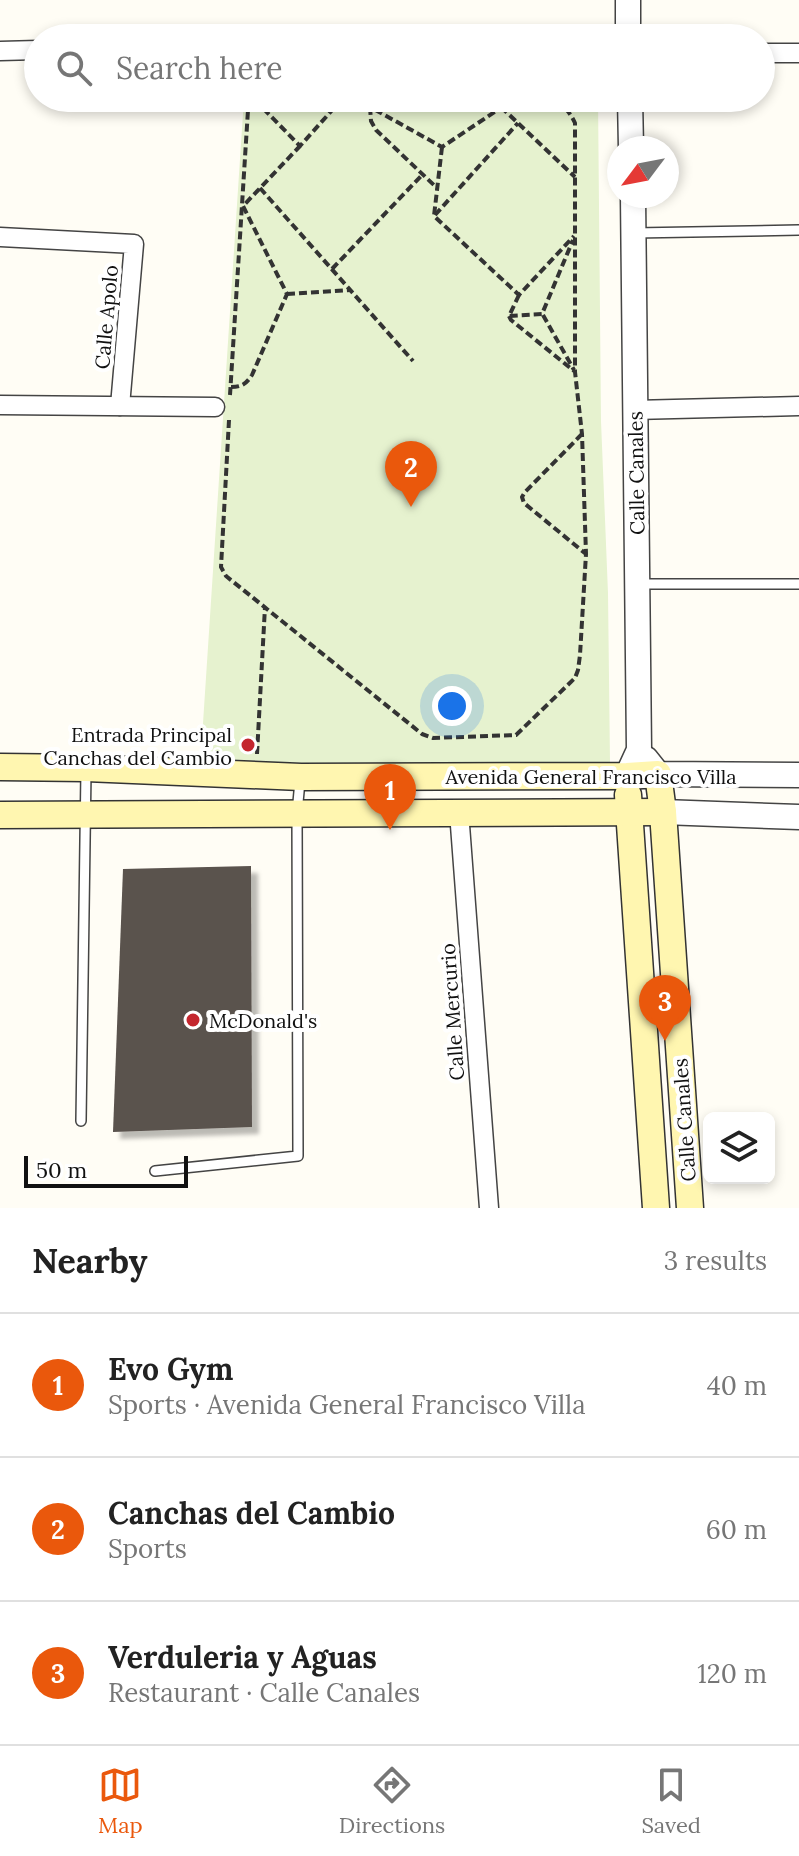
<!DOCTYPE html>
<html lang="en">
<head>
<meta charset="utf-8">
<style>
  :root { --surface:#fff; --page:#f2f2f2; --text:#222; --muted:#767676; --line:#e0e0e0; --accent:#ea580c }
  body { margin:0; font-family:Lora,serif; background:var(--page); color:var(--text) }
  .controls { position:absolute; right:24px; bottom:24px; display:grid; overflow:hidden; border-radius:12px; box-shadow:0 4px 12px #0003 }
  .controls button { width:72px; height:72px; display:grid; place-items:center; padding:0; border:0; border-bottom:2px solid var(--line); background:var(--surface); color:var(--text); font:40px sans-serif }
  .compass { position:absolute; left:607px; top:136px; width:72px; height:72px; border-radius:50%; background:var(--surface); box-shadow:0 4px 12px #0003; rotate:238deg }
  .scale { position:absolute; left:24px; bottom:20px; width:164px; box-sizing:border-box; padding-left:8px; border:4px solid #111; border-top:0; font-size:22px; line-height:28px; white-space:nowrap; color:#111; -webkit-text-stroke:6px #fff; paint-order:stroke }
  .you { position:absolute; left:452px; top:706px; width:28px; height:28px; margin:-20px; border:6px solid #fff; border-radius:50%; background:#1a73e8; box-shadow:0 0 0 12px #1a73e833 }
  .badge { display:grid; place-items:center; width:52px; height:52px; border-radius:50%; background:var(--accent); color:#fff; font-size:26px; font-weight:700 }
  .pin { position:absolute; translate:-50% -66px; filter:drop-shadow(0 2px 4px #0008) }
  .pin::after { content:''; position:absolute; top:42px; width:28px; height:24px; background:inherit; clip-path:polygon(0 0,100% 0,50% 100%) }
  .list { margin:0; padding:0; list-style:none }
  h2 { display:flex; justify-content:space-between; align-items:center; height:104px; margin:0; padding:0 32px; font-size:34px }
  h2 small { font-size:26px; font-weight:400; color:var(--muted) }
  .list li { display:grid; grid-template-columns:52px 1fr auto; gap:24px; align-items:center; box-sizing:border-box; height:144px; padding:0 32px; border-top:2px solid var(--line) }
  .list b { display:block; font-size:30px; white-space:nowrap }
  .list p { margin:0; font-size:26px; white-space:nowrap; color:var(--muted) }
  .list em { font-size:26px; font-style:normal; color:var(--muted) }
  .icon { flex:none; width:44px; height:44px; fill:none; stroke:currentColor; stroke-width:2; stroke-linecap:round; stroke-linejoin:round }
  .map { position:relative; flex:none; width:799px; height:1208px; overflow:hidden }
  .search { position:absolute; background:var(--surface); box-shadow:0 4px 12px #0003; left:24px; right:24px; top:24px; height:88px; display:flex; align-items:center; gap:20px; box-sizing:border-box; padding:0 28px; border-radius:44px; color:var(--muted); font-size:30px }
  .sheet { height:536px; background:var(--surface) }
  nav { display:flex; justify-content:space-around; align-items:center; box-sizing:border-box; height:112px; border-top:2px solid var(--line); background:var(--surface); font-size:22px; color:var(--muted) }
  nav a { display:grid; justify-items:center; gap:4px }
  nav .on { color:var(--accent) }
  .map>svg:first-child { display:block }
  .pitch { fill:#e6f2cf }
  .building { fill:#5a524d; filter:url(#shadow) }
  .lines { fill:none; stroke-linecap:round; stroke-linejoin:round }
  .service-casing { stroke:#444; stroke-width:12 }
  .minor-casing { stroke:#444; stroke-width:21 }
  .tertiary-casing { stroke:#444; stroke-width:27 }
  .secondary-casing { stroke:#333; stroke-width:29 }
  .path { stroke:#333; stroke-width:4; stroke-dasharray:8 4; stroke-linecap:butt }
  .service { stroke:#fff; stroke-width:9 }
  .minor { stroke:#fff; stroke-width:18 }
  .tertiary { stroke:#fff; stroke-width:24 }
  .secondary { stroke:#fff6b0; stroke-width:26 }
  .poi-dot { fill:#c4262e; stroke:#fff; stroke-width:3 }
  .labels { text-anchor:middle; dominant-baseline:central; stroke-width:8; stroke-linejoin:round; paint-order:stroke }
  .street-label { font-size:20px; fill:#111; stroke:#fff }
  .poi-label { font-size:20px; fill:#111; stroke:#fff; text-anchor:end }
</style>
</head>
<body>
<div class="map">
<svg width="799" height="1208" viewBox="0 0 799 1208">
  <defs>
    <filter id="shadow"><feDropShadow dx="7" dy="7" stdDeviation="2" flood-color="#0004"/></filter>
  </defs>
  <rect width="100%" height="100%" fill="#fffdf5"/>
  <!-- pitch -->
  <path class="pitch" d="M244 98H598L601 421 608 593 610 763 200 769Z"/>
  <!-- building -->
  <path class="building" d="M251 866 252 1127 113 1132 123 869Z"/>
  <g class="lines">
    <defs>
      <g id="service">
        <path d="M634 233 799 230"/>
        <path d="M639 584H799"/>
        <path d="M81 1121 86 771"/>
        <path d="M155 1171 298 1156 297 813 300 781"/>
      </g>
      <g id="minor">
        <path d="M0 51 38 50"/>
        <path d="M761 53H799"/>
        <path d="M0 237 134 244 120 406"/>
        <path d="M0 405 215 407"/>
        <path d="M634 410 799 406"/>
        <path d="M459 812 489 1208"/>
      </g>
      <g id="tertiary">
        <path d="M628 0V38"/>
        <path d="M630 98 631 148"/>
        <path d="M646 759 658 774 799 775"/>
        <path d="M627 776 639 750 633 196"/>
        <path d="M663 812 799 817"/>
      </g>
      <g id="secondary">
        <path d="M0 767 86 768 301 777 627 776 658 774 663 812 690 1208"/>
        <path d="M628 795 656 1208"/>
        <path d="M0 815 663 812"/>
      </g>
    </defs>
    <!-- service casing -->
    <use href="#service" class="service-casing"/>
    <!-- minor casing -->
    <use href="#minor" class="minor-casing"/>
    <!-- tertiary casing -->
    <use href="#tertiary" class="tertiary-casing"/>
    <!-- secondary casing -->
    <use href="#secondary" class="secondary-casing"/>
    <!-- path -->
    <g class="path">
      <path d="M354 98 442 147 514 99"/>
      <path d="M255 100 300 146 343 98"/>
      <path d="M370 107 371 121 376 130 437 188"/>
      <path d="M501 107 575 177"/>
      <path d="M442 147 434 216 519 295 574 236"/>
      <path d="M260 188 413 361"/>
      <path d="M435 215 518 123"/>
      <path d="M332 269 423 174"/>
      <path d="M287 294 351 290"/>
      <path d="M519 295 509 316 542 314 573 240"/>
      <path d="M543 315 574 370"/>
      <path d="M509 316 511 320 574 371"/>
      <path d="M231 387C242 387 246 384 252 375L287 294 243 206 300 146"/>
      <path d="M230 395 248 110 258 98"/>
      <path d="M229 420 221 567 226 576 422 734 433 738 516 735 575 678 578 670 580 655 586 554 582 434 575 372V123C561 93 542 100 514 98"/>
      <path d="M582 434 525 492 522 497 524 503 586 554"/>
      <path d="M257 754 265 607"/>
    </g>
    <!-- service -->
    <use href="#service" class="service"/>
    <!-- minor -->
    <use href="#minor" class="minor"/>
    <!-- tertiary -->
    <use href="#tertiary" class="tertiary"/>
    <!-- secondary -->
    <use href="#secondary" class="secondary"/>
  </g>
  <!-- markers -->
  <g class="poi-dot">
    <circle cx="248" cy="745" r="8"/>
    <circle cx="193" cy="1020" r="8"/>
  </g>
  <g class="labels">
    <!-- street labels -->
    <g class="street-label">
      <text transform="translate(106 317) rotate(-85)">Calle Apolo</text>
      <text transform="translate(636 473) rotate(-91)">Calle Canales</text>
      <text x="591" y="776">Avenida General Francisco Villa</text>
      <text transform="translate(452 1012) rotate(-94)">Calle Mercurio</text>
      <text transform="translate(684 1120) rotate(-94)">Calle Canales</text>
    </g>
    <!-- poi labels -->
    <g class="poi-label">
      <text x="232" y="734">Entrada Principal<tspan x="232" dy="23">Canchas del Cambio</tspan></text>
      <text x="209" y="1020" text-anchor="start">McDonald's</text>
    </g>
  </g>
</svg>
<div class="controls">
<button><svg class="icon" aria-label="layers" viewBox="0 0 24 24"><path d="M12 4l9 5-9 5-9-5zM3 14l9 5 9-5"/></svg></button>
</div>
<svg class="compass" viewBox="-18 -18 36 36"><path d="M0-13l5 13h-10z" fill="#e53935"/><path d="M0 13l5-13h-10z" fill="#767676"/></svg>
<div class="scale">50 m</div>
<div class="you"></div>
<div class="pin badge" style="left:390px;top:830px">1</div>
<div class="pin badge" style="left:411px;top:507px">2</div>
<div class="pin badge" style="left:665px;top:1041px">3</div>
<div class="search"><svg class="icon" aria-label="search" viewBox="0 0 24 24"><circle cx="10" cy="10" r="6"/><path d="M15 15l6 6"/></svg>Search here</div>
</div>
<section class="sheet">
<h2>Nearby<small>3 results</small></h2>
<ul class="list">
<li><span class="badge">1</span><div><b>Evo Gym</b><p>Sports · Avenida General Francisco Villa</p></div><em>40 m</em></li>
<li><span class="badge">2</span><div><b>Canchas del Cambio</b><p>Sports</p></div><em>60 m</em></li>
<li><span class="badge">3</span><div><b>Verduleria y Aguas</b><p>Restaurant · Calle Canales</p></div><em>120 m</em></li>
</ul>
</section>
<nav>
<a class="on"><svg class="icon" aria-label="map" viewBox="0 0 24 24"><path d="M3 6l6-2 6 2 6-2v14l-6 2-6-2-6 2zM9 4v14M15 6v14"/></svg>Map</a>
<a><svg class="icon" aria-label="directions" viewBox="0 0 24 24"><path d="M12 3l9 9-9 9-9-9zM9 14v-3h6M13 9l2 2-2 2"/></svg>Directions</a>
<a><svg class="icon" aria-label="saved" viewBox="0 0 24 24"><path d="M7 4h10v16l-5-4-5 4z"/></svg>Saved</a>
</nav>
</body>
</html>
